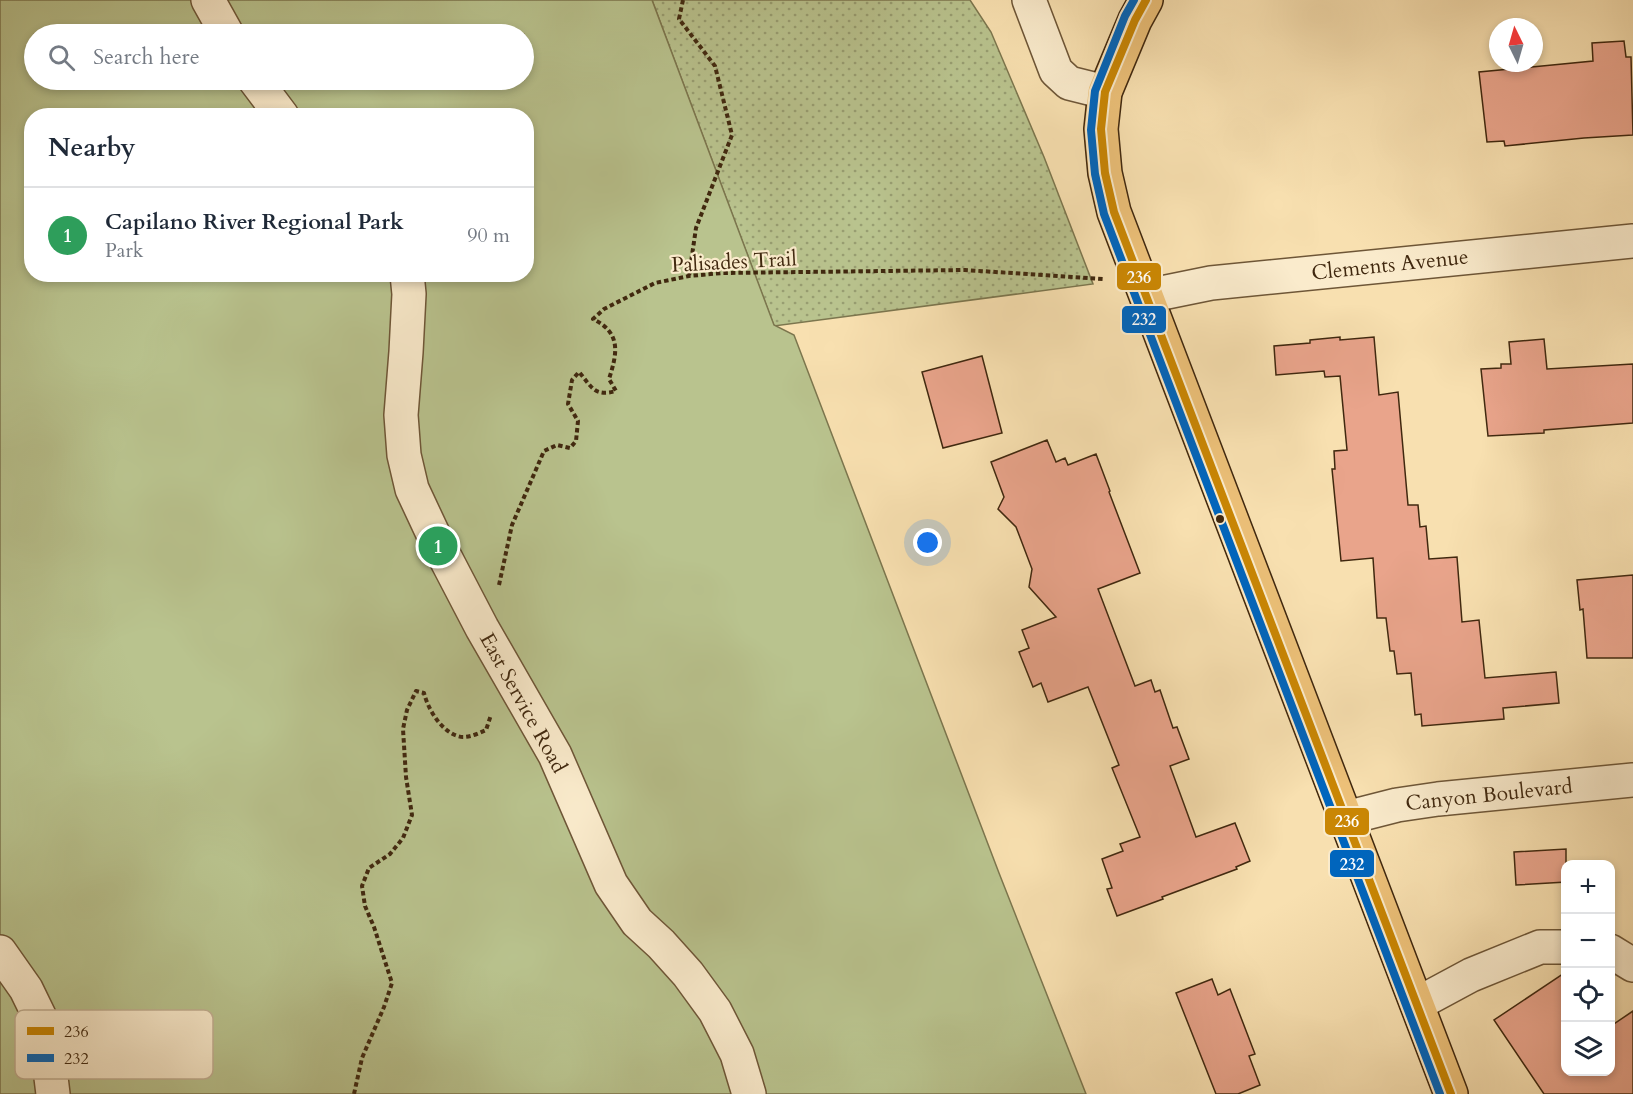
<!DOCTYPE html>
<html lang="en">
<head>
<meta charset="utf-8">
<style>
  :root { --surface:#fff; --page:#f6f6f7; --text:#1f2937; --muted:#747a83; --line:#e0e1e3; --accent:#db2777 }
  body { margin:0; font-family:Cardo,serif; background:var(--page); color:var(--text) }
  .controls { position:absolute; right:18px; bottom:18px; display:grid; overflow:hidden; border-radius:12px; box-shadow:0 3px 9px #0003 }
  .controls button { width:54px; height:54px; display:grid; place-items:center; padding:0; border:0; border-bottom:2px solid var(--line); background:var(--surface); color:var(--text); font:30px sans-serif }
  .compass { position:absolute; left:1489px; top:18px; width:54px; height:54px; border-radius:50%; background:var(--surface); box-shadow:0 3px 9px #0003; rotate:355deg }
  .you { position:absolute; left:928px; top:543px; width:21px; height:21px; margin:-15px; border:4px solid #fff; border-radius:50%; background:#1a73e8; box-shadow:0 0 0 9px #1a73e833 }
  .badge { display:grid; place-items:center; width:39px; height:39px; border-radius:50%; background:var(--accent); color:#fff; font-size:20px; font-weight:700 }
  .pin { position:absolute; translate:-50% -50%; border:3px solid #fff; box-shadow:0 2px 6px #0006 }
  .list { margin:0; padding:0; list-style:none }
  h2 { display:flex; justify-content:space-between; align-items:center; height:78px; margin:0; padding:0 24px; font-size:26px }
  h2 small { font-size:20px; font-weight:400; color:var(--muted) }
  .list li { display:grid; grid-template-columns:39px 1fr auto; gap:18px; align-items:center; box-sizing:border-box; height:96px; padding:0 24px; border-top:2px solid var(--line) }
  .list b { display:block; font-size:22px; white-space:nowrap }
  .list p { margin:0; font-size:20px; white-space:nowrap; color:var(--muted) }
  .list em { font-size:20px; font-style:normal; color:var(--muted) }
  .icon { flex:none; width:33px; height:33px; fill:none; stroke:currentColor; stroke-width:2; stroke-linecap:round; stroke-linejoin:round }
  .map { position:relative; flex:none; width:1633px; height:1094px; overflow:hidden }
  .search { position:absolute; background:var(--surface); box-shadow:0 3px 9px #0003; left:24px; top:24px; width:510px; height:66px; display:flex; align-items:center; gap:15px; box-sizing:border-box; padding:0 21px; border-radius:33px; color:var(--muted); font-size:22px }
  .panel { position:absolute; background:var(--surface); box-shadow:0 3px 9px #0003; left:24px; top:108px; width:510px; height:174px; border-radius:24px }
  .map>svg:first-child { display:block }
  .grass { fill:url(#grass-dots); stroke:#7c764e; stroke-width:1.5 }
  .park { fill:#b9c38e; stroke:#7c764e; stroke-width:1.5; fill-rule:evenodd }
  .building { fill:#e9a48b; stroke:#40280f; stroke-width:1.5 }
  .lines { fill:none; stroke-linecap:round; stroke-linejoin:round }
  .minor-casing { stroke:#6e5637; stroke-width:36 }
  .major-casing { stroke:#40280f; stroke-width:36 }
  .path { stroke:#40280f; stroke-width:4; stroke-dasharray:4.5 3; stroke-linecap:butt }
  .minor { stroke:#faebcc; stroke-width:33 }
  .major { stroke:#ecc078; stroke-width:33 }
  .bus-1-casing { stroke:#faebcc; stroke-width:12 }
  .bus-2-casing { stroke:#faebcc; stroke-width:12 }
  .bus-1 { stroke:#c98604; stroke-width:8 }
  .bus-2 { stroke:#0065bd; stroke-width:8 }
  .bus-dot { fill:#40280f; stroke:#faebcc; stroke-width:2 }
  .labels { text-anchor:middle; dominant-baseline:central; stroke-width:4.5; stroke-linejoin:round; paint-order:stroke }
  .street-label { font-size:21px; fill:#40280f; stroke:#faebcc }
  .key { fill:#faebcc; stroke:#c2b093; stroke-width:1.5 }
  .key-label { font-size:16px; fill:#40280f }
  .line-badge { stroke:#faebcc; stroke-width:2 }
  .badge-label { font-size:16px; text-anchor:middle; font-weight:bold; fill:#fff }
</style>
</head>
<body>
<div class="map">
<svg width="1633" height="1094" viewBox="0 0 1633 1094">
  <defs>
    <pattern id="grass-dots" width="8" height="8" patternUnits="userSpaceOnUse" patternTransform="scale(1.5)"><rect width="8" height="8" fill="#b9c38e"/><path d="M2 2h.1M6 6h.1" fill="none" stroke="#989e72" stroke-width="1.8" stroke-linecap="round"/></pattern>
  </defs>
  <rect width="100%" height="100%" fill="#f8e0b0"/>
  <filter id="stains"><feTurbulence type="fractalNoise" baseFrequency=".00333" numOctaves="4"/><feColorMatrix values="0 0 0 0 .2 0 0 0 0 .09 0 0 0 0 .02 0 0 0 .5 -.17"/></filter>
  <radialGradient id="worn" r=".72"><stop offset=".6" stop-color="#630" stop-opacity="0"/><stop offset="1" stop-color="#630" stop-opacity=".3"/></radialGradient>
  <!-- grass -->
  <path class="grass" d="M652 0H970L991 32 1044 157 1093 284 774 326Z"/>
  <!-- park -->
  <path class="park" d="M0 0H652L774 325 794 335 999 873 1086 1094H0ZM34 34H524V80H34ZM32 116H526V274H32Z"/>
  <!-- building -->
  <g class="building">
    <path d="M1624 41 1626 57H1631L1633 135 1584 138 1505 146 1504 141 1487 142 1479 72 1593 61 1592 43Z"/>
    <path d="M1340 337V340L1374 337 1379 395 1398 392 1408 505H1418L1420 527 1426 526 1429 559 1457 557 1462 622 1479 620 1485 678 1556 672 1559 703 1503 708 1504 719 1422 726 1421 714 1415 715 1411 673 1397 674 1394 651H1390L1386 618H1377L1373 558 1341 561 1332 469H1335L1334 451 1347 450 1340 376 1325 377 1324 371 1276 375 1274 346 1310 343V340Z"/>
    <path d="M1544 339 1547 369 1633 364V423L1544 430V433L1488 436 1481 369 1501 368V364H1511L1509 342Z"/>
    <path d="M982 356 1002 433 943 448 922 372Z"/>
    <path d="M1047 440 1056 462 1065 458 1068 465 1096 454 1110 491 1109 492 1140 573 1098 589 1135 686 1151 680 1155 692 1160 690 1173 728 1177 727 1189 759 1170 766 1196 837 1235 823 1250 861 1236 867 1237 869 1162 897 1163 899 1117 916 1107 889 1112 888 1102 859 1123 851 1120 844 1140 837 1112 768 1119 765 1088 687 1048 702 1041 683 1033 687 1019 652 1029 648 1022 630 1056 617 1029 587 1032 569 1016 527 998 509 1004 497 991 462Z"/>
    <path d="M1633 575V658H1587L1583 609 1580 610 1577 580Z"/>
    <path d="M1566 849V882L1516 885 1514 852Z"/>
    <path d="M1566 972V1071H1611V1026L1633 1011V1094H1544L1494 1020Z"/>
    <path d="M1212 979 1218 995 1230 989 1255 1054 1249 1056 1260 1085 1238 1094H1216L1176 993Z"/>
  </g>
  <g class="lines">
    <defs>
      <g id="minor">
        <path d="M208 0 227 34"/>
        <path d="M1029 0 1056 71 1069 83 1105 92"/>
        <path d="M255 80 282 116"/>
        <path d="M407 274 409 294 406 352 401 415 404 455 412 489 434 536 482 628 555 755 611 884 637 922 661 944 688 974 715 1011 737 1054 749 1094"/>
        <path d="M1147 296 1211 283 1633 241"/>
        <path d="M1346 818 1397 805 1438 799 1633 780"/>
        <path d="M1610 951 1633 965"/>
        <path d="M0 952 26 989 45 1028 53 1094"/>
        <path d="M1417 1004 1471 975 1540 947H1566"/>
      </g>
      <path id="major" d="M1146 0 1135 20 1105 92 1101 129 1105 173 1114 212 1451 1094"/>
    </defs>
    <!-- minor casing -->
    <use href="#minor" class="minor-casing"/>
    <!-- major casing -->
    <use href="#major" class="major-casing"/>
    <!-- path -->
    <g class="path">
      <path d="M683 0 679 19 715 66 732 135 696 228 689 276"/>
      <path d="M499 585 512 525 544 451 557 445 570 448 576 441 578 421 568 404 572 380 579 372C592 387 594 397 616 391L609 379C617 354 622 333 593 319L604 309 655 283 689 276 722 273 965 270 1103 279"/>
      <path d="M354 1094 362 1058 384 1007 392 983 374 927 365 906 362 886 369 868 390 854 403 838 412 815 406 777 403 729 407 710 416 691 424 693C428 710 444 736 463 737 471 737 479 733 486 730L491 715"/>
    </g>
    <!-- minor -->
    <use href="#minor" class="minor"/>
    <!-- major -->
    <use href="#major" class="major"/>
    <defs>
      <path id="bus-1" d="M1146 0 1135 20 1105 92 1101 129 1105 173 1114 212 1451 1094"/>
      <path id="bus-2" d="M1134 0 1125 16 1095 91 1091 130 1095 174 1104 214 1440 1094"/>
    </defs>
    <!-- bus-1 casing -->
    <use href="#bus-1" class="bus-1-casing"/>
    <!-- bus-2 casing -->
    <use href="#bus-2" class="bus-2-casing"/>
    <!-- bus-1 -->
    <use href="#bus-1" class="bus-1"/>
    <!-- bus-2 -->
    <use href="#bus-2" class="bus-2"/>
  </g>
  <!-- markers -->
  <circle class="bus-dot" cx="1220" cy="519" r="5"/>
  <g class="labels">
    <!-- street labels -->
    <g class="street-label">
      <text transform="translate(734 262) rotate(-3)">Palisades Trail</text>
      <text transform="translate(1390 265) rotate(-6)">Clements Avenue</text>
      <text transform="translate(523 703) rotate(61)">East Service Road</text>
      <text transform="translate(1489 795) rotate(-6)">Canyon Boulevard</text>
    </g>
  </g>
  <!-- legend -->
  <rect x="15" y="1010" width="198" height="69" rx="9" class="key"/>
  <rect x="27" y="1027" width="27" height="8" fill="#c98604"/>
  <rect x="27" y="1054" width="27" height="8" fill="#0065bd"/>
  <g class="key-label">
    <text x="64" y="1037">236</text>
    <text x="64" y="1064">232</text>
  </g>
  <g class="line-badge">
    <rect x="1116" y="262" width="46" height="29" rx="6" fill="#c98604"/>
    <rect x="1121" y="305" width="46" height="29" rx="6" fill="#0065bd"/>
    <rect x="1324" y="807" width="46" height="29" rx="6" fill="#c98604"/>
    <rect x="1329" y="849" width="46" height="29" rx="6" fill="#0065bd"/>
  </g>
  <g class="badge-label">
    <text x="1139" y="283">236</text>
    <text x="1144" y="325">232</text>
    <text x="1347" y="827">236</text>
    <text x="1352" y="870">232</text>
  </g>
  <rect width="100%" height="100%" filter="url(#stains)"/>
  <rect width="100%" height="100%" fill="url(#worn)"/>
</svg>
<div class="controls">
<button>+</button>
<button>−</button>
<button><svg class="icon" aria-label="locate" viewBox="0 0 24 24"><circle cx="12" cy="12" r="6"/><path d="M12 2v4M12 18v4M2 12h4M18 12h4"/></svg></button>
<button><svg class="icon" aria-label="layers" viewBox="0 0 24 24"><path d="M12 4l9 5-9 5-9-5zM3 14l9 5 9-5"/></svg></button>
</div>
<svg class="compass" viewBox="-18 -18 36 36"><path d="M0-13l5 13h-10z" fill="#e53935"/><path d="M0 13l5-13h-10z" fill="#747a83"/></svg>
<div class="you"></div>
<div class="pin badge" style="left:438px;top:546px;background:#2e9e5b">1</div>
<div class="search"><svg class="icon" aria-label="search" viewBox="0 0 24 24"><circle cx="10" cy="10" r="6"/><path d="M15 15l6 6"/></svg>Search here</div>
<section class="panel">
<h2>Nearby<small></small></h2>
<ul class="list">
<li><span class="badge" style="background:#2e9e5b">1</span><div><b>Capilano River Regional Park</b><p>Park</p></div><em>90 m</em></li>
</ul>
</section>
</div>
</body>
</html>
